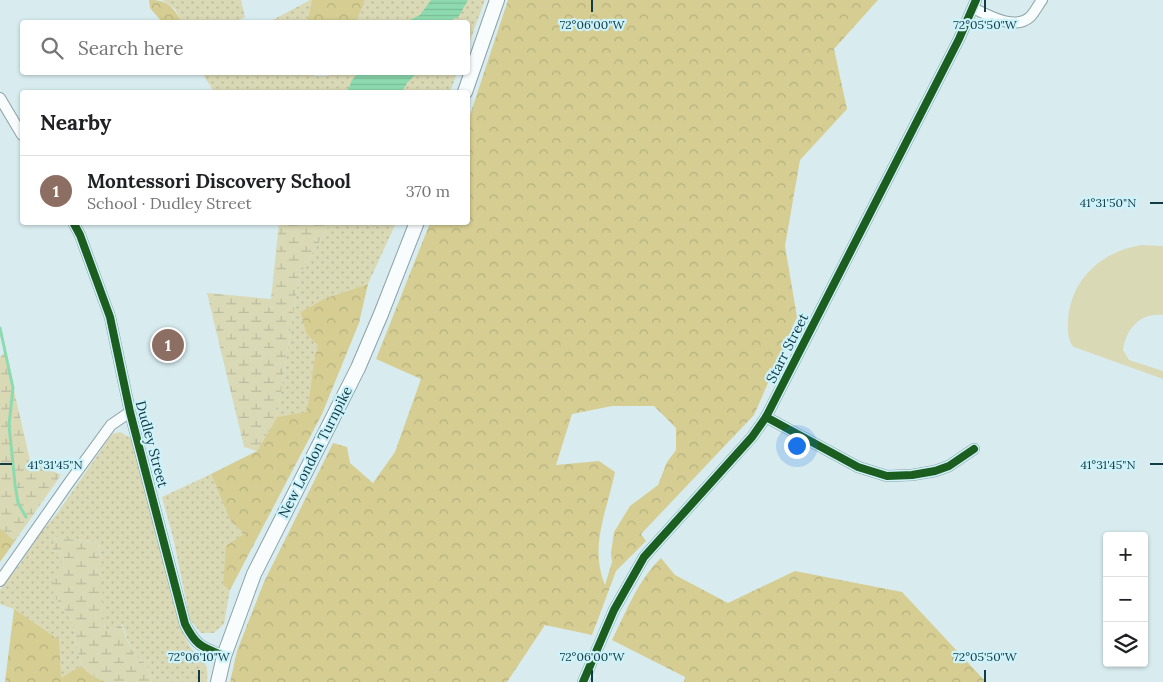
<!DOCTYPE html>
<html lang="en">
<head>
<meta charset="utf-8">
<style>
  :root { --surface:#fff; --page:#f6f6f6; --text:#202124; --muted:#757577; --line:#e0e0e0; --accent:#111827 }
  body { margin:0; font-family:Lora,serif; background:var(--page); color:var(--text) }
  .controls { position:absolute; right:15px; bottom:15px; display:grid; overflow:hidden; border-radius:5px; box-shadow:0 1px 4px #0004 }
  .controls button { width:45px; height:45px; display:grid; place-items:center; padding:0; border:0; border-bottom:1px solid var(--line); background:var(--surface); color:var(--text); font:25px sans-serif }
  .you { position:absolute; left:796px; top:445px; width:18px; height:18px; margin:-12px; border:4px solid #fff; border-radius:50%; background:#1a73e8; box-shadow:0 0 0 8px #1a73e833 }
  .badge { display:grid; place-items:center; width:32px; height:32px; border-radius:50%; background:var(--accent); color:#fff; font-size:16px; font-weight:700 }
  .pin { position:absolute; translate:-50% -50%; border:2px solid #fff; box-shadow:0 1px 5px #0006 }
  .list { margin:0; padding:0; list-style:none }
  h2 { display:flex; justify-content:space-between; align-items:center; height:65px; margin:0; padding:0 20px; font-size:21px }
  h2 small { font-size:16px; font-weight:400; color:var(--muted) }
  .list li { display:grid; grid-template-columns:32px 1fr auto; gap:15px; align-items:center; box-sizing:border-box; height:70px; padding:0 20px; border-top:1px solid var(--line) }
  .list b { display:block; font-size:19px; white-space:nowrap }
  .list p { margin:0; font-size:16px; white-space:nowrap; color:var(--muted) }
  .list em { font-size:16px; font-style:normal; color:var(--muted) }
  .icon { flex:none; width:28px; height:28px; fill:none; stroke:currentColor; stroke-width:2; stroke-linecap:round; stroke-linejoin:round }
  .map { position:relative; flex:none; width:1163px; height:682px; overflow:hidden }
  .search { position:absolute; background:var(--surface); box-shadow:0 1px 4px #0004; left:20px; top:20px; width:450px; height:55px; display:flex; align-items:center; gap:12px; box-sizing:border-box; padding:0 18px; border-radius:5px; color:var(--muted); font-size:19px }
  .panel { position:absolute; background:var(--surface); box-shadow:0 1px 4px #0004; left:20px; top:90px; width:450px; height:135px; border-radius:5px }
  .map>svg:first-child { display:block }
  .grass { fill:url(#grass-dots) }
  .forest { fill:url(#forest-crowns); fill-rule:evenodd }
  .wetland { fill:url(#wetland-marsh) }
  .park { fill:#dad9b6 }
  .water { fill:url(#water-rules) }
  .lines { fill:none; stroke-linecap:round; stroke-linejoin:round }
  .stream { stroke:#8edaaf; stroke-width:3 }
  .minor-casing { stroke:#8ba2a7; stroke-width:12 }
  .secondary-casing { stroke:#8ba2a7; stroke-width:16 }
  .minor { stroke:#f9fcfd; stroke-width:10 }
  .secondary { stroke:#f9fcfd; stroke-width:14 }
  .cycleway-casing { stroke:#cef2fa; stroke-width:11 }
  .cycleway { stroke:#1b5e20; stroke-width:8 }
  .ticks { fill:none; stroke:#113c45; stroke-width:2 }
  .labels { text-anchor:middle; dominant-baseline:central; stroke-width:4.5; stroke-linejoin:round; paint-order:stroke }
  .street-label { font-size:14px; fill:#113c45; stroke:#cef2fa }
  .ticks-label { font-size:12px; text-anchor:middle; fill:#113c45; stroke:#cef2fa; stroke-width:4.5; stroke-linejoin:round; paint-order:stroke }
</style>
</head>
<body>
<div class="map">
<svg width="1163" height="682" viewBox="0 0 1163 682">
  <defs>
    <pattern id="grass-dots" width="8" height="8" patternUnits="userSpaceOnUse" patternTransform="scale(1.25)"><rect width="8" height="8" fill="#dad9b6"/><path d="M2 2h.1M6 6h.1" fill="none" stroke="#babb9e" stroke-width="1.8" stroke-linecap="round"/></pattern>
    <pattern id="forest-crowns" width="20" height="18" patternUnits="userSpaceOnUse" patternTransform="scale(1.25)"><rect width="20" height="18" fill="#d5cd92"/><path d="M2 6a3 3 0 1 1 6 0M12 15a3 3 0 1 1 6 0" fill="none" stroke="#b6b17f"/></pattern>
    <pattern id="wetland-marsh" width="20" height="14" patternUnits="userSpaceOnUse" patternTransform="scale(1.25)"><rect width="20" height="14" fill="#dad9b6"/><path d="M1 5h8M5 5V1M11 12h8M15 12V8" fill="none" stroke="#babb9e"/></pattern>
    <pattern id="water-rules" width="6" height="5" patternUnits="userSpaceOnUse" patternTransform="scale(1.25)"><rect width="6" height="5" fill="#8edaaf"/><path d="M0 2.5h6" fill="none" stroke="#79bc98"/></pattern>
  </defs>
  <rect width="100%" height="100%" fill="#d8ecf0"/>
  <!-- grass -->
  <g class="grass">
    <path d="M162 0H241L245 17 236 22H182L175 9Z"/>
    <path d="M310 0H312L307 22H269Z"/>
    <path d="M364 0H485L468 46V22H356L364 4Z"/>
    <path d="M313 72 314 76H328L329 72 457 73 450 92H214L202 73Z"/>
    <path d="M350 222 396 223 368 284 326 298 306 333 318 346C310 369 313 390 306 413L277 417 299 276 329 225Z"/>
    <path d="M120 432 134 440 182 629C184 635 187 642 191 648 203 664 209 658 207 682H152L148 668 132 652 122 624 112 632 105 631 102 605 101 556 99 543 55 537 52 552 59 551 64 558 59 571H54L56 599 71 618 81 666 61 679 14 609 0 604V590L20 564 42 531 56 515 112 434Z"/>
    <path d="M211 474 230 520 244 534 223 585 230 590 224 624 214 633H201L190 620 173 537 162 497Z"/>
  </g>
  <!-- forest -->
  <g class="forest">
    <path d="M149 0C168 0 173 7 182 22H162L150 8Z"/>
    <path d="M312 0H364V4L356 22H307Z"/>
    <path d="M508 0H878L834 49 847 109 800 160 785 246 797 317 754 415 641 534 646 541 616 571 592 635 545 625 507 682H230L237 651 264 582 333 443 347 447 350 463 373 483 395 452 421 379 376 359 430 223 468 222V121ZM612 406H654L676 428V450L667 462 658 485 630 506 614 532 611 553 612 562 605 585C589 546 607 511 615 472L599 461 556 465 572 414Z"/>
    <path d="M368 284 359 323 322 414 230 590 223 585 226 546 244 534 230 520 211 474 257 451 277 417 306 412C313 389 310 369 318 346L306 333 301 312 326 298Z"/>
    <path d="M0 528 15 541 0 562Z"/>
    <path d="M661 558 675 575 728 603 795 571 902 592 986 682H684L685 677 612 640C626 612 638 580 661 558Z"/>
    <path d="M14 609 59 640 61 678 81 666 93 676 106 682H5Z"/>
  </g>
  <!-- wetland -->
  <g class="wetland">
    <path d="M279 223 329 222V225L299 276 277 417 257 451 244 447 207 293 271 299Z"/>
    <path d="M5 352 30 460 61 475 15 541 0 528V357Z"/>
    <path d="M55 537 99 543C104 572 101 601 105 630L112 632 121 624 132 652 148 668 152 682H106L93 676 81 666 71 618 56 599 50 585 53 582 54 571H59L64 558 59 551 52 552Z"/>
  </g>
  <!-- park -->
  <path class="park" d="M1142 245 1163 246V315C1140 312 1126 329 1123 350L1129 360 1163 371V379L1074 347C1068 342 1068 333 1068 325 1068 281 1101 251 1142 245Z"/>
  <!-- water -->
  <g class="water">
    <path d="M431 0H468L459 16 449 22H406L420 15Z"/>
    <path d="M358 73V72L417 73 407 83 402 92H347L352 80Z"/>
  </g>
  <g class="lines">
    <!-- stream -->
    <path class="stream" d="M0 328 13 388 9 425 15 484 18 503 26 517"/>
    <defs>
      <g id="minor">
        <path d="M973 8C988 15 1014 31 1030 17 1035 12 1038 5 1042 0"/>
        <path d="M0 98 22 135"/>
        <path d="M73 222 80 235 110 317 130 412 185 624C196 646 202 647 224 656"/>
        <path d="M766 417 858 467 887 476 912 475 935 471 949 466 974 449"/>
        <path d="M0 581 68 484 111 425 130 412"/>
        <path d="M583 682 614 610 644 557 752 437 766 417 911 133 959 39 976 0"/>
      </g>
      <g id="secondary">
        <path d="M465 92 497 0"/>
        <path d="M218 682 224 656 254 574 358 368 381 314 417 222"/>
      </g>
    </defs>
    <!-- minor casing -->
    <use href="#minor" class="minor-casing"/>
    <!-- secondary casing -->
    <use href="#secondary" class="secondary-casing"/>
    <!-- minor -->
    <use href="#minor" class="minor"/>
    <!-- secondary -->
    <use href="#secondary" class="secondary"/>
    <defs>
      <g id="cycleway">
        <path d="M73 222 80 235 110 317 130 412 185 624C196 646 202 647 224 656"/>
        <path d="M766 417 858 467 887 476 912 475 935 471 949 466 974 449"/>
        <path d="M583 682 614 610 644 557 752 437 766 417 911 133 959 39 976 0"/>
      </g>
    </defs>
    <!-- cycleway casing -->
    <use href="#cycleway" class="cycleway-casing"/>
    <!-- cycleway -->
    <use href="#cycleway" class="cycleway"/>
  </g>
  <!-- ticks -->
  <path class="ticks" d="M592 0V12M985 0V12M1150 203H1163M0 464H12M1150 464H1163M199 670V682M592 670V682M985 670V682"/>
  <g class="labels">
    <!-- street labels -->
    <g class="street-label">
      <text transform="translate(787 348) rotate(-63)">Starr Street</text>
      <text transform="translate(152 444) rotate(75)">Dudley Street</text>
      <text transform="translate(315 452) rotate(-63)">New London Turnpike</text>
    </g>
  </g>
  <g class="ticks-label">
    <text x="592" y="29">72°06'00"W</text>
    <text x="985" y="29">72°05'50"W</text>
    <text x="1108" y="207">41°31'50"N</text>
    <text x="55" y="469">41°31'45"N</text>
    <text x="1108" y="469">41°31'45"N</text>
    <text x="199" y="661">72°06'10"W</text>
    <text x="592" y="661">72°06'00"W</text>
    <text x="985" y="661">72°05'50"W</text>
  </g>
</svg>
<div class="controls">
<button>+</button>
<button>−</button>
<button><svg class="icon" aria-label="layers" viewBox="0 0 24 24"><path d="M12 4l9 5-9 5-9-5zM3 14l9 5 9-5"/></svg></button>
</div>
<div class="you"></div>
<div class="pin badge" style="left:168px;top:345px;background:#8d6e63">1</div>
<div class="search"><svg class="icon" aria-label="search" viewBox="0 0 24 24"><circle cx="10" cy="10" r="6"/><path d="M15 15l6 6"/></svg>Search here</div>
<section class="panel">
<h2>Nearby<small></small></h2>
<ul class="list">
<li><span class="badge" style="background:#8d6e63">1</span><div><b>Montessori Discovery School</b><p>School · Dudley Street</p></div><em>370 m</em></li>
</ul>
</section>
</div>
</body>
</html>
